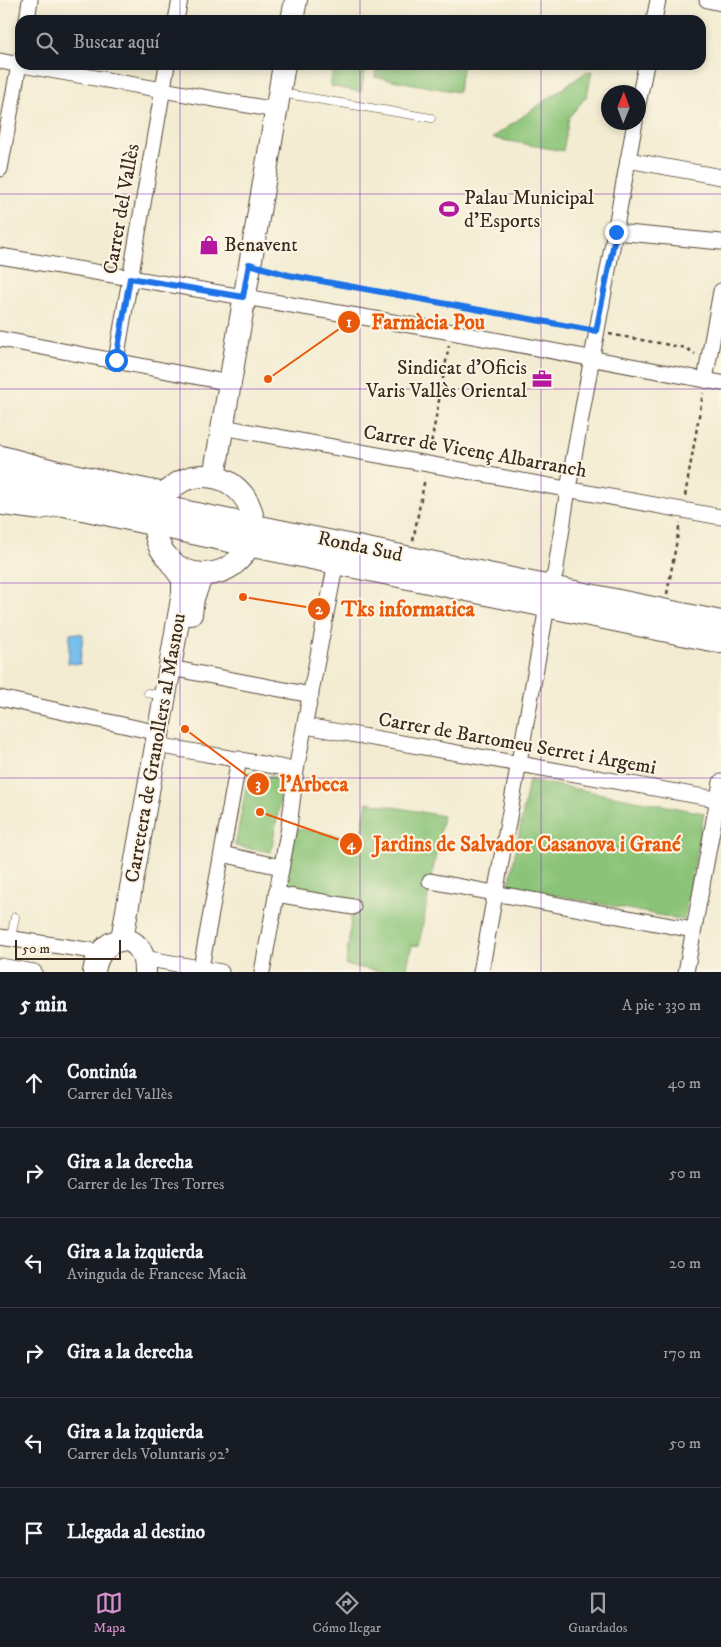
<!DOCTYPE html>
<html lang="es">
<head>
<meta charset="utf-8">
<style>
  :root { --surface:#171b24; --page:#242831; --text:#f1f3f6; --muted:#9ea1a6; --line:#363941; --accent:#d690ce }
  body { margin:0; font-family:"IM FELL DW Pica",serif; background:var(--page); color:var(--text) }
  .compass { position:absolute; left:601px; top:85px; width:45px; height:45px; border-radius:50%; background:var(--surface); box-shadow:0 2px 8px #0003; rotate:1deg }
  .scale { position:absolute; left:15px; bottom:12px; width:106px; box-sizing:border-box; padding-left:5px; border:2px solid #3b2a1e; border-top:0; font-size:14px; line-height:18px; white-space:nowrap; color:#3b2a1e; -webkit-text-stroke:4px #fcf5e5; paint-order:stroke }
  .stop { position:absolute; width:15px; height:15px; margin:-11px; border:4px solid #1a73e8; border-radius:50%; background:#fff }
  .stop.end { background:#1a73e8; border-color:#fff; box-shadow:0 1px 5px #0008 }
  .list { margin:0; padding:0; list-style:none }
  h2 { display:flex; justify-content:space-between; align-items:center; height:65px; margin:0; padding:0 20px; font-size:21px }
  h2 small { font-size:16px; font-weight:400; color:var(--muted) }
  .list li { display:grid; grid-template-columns:32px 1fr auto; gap:15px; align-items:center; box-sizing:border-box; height:90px; padding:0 20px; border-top:1px solid var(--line) }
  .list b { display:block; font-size:19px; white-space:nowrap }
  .list p { margin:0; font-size:16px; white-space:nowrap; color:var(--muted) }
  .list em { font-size:16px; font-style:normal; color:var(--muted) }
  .icon { flex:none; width:28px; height:28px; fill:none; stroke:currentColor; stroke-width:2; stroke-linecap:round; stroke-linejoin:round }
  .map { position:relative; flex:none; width:721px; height:972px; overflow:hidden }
  .search { position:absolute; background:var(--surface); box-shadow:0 2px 8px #0003; left:15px; right:15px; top:15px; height:55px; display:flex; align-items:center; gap:12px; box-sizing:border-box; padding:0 18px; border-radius:15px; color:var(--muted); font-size:19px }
  .sheet { height:605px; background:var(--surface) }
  nav { display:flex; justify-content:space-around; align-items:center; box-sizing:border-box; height:70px; border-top:1px solid var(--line); background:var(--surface); font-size:14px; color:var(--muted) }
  nav a { display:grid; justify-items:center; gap:2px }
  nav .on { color:var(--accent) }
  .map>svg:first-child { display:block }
  .green { fill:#8bc478; stroke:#63774b }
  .water { fill:#74bdec; stroke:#587485 }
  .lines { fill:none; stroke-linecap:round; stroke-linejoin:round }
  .lane-casing { stroke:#574739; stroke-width:9 }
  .street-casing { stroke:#574739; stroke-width:17 }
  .secondary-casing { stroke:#574739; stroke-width:24 }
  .path { stroke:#574739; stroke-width:2.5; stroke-dasharray:4 4; stroke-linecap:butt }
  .lane { stroke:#fff; stroke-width:8 }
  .street { stroke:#fff; stroke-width:15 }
  .secondary { stroke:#fff; stroke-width:22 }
  .route { stroke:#1a73e8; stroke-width:6 }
  .grid { fill:none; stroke:#7b2cbf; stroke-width:1; stroke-opacity:0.55 }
  .labels { text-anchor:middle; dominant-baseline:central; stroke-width:4; stroke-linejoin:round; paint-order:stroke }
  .poi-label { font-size:20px; fill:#3b2a1e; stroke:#fcf5e5; text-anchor:start }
  .street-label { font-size:20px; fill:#3b2a1e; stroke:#fcf5e5 }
  .leader { fill:none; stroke:#e8590c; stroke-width:2 }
  .callout-dot { fill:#e8590c; stroke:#fcf5e5; stroke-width:2 }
  .mark-label { font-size:15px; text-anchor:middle; font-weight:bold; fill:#fff }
  .callout-label { font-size:21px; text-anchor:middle; font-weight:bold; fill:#e8590c; stroke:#fcf5e5; stroke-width:4; stroke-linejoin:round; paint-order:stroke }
</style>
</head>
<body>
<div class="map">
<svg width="721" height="972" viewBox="0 0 721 972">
  <rect width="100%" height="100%" fill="#fcf5e5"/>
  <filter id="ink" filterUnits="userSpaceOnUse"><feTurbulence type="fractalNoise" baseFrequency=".02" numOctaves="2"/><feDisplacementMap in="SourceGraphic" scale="10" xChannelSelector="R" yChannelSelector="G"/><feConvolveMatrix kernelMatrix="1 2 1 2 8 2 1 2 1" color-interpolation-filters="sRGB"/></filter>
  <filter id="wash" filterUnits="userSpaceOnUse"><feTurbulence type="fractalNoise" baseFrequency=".0096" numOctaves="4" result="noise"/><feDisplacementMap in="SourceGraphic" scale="20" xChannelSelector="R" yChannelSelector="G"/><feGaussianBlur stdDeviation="1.12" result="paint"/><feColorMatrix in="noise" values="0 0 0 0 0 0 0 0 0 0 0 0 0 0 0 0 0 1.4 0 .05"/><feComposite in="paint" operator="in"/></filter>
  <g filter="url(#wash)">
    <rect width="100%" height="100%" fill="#f3ecd2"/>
    <!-- green -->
    <g class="green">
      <path d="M334 65H366L361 92 330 86Z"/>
      <path d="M377 65H463L458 92 375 77Z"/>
      <path d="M592 71 587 96 569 117 563 151 492 138 586 72Z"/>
      <path d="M249 772 284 779 271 852 235 846Z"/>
      <path d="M529 780 704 813 684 920 509 886Z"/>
      <path d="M367 802 443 816 419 946 412 945 406 972H385L346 965 353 902 277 888 289 827 360 840Z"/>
    </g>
    <!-- water -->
    <path class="water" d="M70 633 83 634 80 664 68 663Z"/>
  </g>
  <g filter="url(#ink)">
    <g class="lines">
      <defs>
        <g id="lane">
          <path d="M281 93 431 118"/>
          <path d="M148 693 163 696"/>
          <path d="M11 938 15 917"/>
        </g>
        <g id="street">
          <path d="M707 0 721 3"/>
          <path d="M27 20 30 0"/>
          <path d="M176 20 180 0"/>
          <path d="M654 20 658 0"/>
          <path d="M0 61 20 65"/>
          <path d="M22 65 276 110"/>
          <path d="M638 104 646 65"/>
          <path d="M628 160 721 177"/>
          <path d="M0 169 20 59"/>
          <path d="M616 232 721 242"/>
          <path d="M0 256 452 332 721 383"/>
          <path d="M0 339 230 383"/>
          <path d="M116 360 167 65"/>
          <path d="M705 380 721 291"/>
          <path d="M223 427 721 517"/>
          <path d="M0 453 52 467 168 491"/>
          <path d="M0 507 37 512 60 508"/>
          <path d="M546 586 555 574 568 489 635 122"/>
          <path d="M181 670 311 695"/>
          <path d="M0 698 159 733"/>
          <path d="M306 726 721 800"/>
          <path d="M168 747 296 770"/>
          <path d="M222 854 281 867"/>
          <path d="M430 881 693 930"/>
          <path d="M276 894 353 907"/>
          <path d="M0 937 100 952"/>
          <path d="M144 958 221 972"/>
          <path d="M0 966 34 972"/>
          <path d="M201 968 239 759"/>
          <path d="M262 972 289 827 296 770 336 562"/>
          <path d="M481 972 547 607"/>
          <path d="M686 972 721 782"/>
        </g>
        <g id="secondary">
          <path d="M292 20 296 0"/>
          <path d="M0 470 158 506 721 622"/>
          <circle cx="204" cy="525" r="49"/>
          <path d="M214 477 284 65"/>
          <path d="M0 491 248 545 721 642"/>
          <path d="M191 614 193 598 202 575"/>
          <path d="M122 939 183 593V579L169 560"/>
          <path d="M94 972C99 932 146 927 145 972"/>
        </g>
      </defs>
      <!-- lane casing -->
      <use href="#lane" class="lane-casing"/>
      <!-- street casing -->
      <use href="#street" class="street-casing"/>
      <!-- secondary casing -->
      <use href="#secondary" class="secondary-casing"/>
      <!-- path -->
      <g class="path">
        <path d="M268 269 288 275 584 329"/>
        <path d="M609 334 686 348 695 354"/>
        <path d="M430 450 449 345"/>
        <path d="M685 496 703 393"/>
        <path d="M413 541 425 478"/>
        <path d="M667 594 680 523"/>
      </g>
      <!-- lane -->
      <use href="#lane" class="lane"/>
      <!-- street -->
      <use href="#street" class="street"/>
      <!-- secondary -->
      <use href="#secondary" class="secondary"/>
    </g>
  </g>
  <g class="lines" filter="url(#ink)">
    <!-- route -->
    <path class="route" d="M116 360 130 278 243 297 249 264 288 275 596 331 616 232"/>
  </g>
  <!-- grid -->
  <path class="grid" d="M180 0V20M360 0V20M541 0V20M180 65V972M360 65V972M541 65V972M0 194H721M0 389H721M0 583H721M0 778H721"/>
  <!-- icons -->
  <defs>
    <symbol id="stadium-bare" viewBox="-9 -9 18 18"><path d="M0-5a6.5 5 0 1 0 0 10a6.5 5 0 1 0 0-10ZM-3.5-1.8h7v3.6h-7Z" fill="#b5179e" stroke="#fcf5e5" stroke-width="2.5" paint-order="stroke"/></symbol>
    <symbol id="shop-bare" viewBox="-9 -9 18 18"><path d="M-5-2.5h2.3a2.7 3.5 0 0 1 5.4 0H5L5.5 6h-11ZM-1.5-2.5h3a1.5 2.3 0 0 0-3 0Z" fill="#b5179e" stroke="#fcf5e5" stroke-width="2.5" paint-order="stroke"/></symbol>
    <symbol id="office-bare" viewBox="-9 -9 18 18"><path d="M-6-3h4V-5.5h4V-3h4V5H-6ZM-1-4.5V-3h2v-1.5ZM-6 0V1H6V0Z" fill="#b5179e" stroke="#fcf5e5" stroke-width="2.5" paint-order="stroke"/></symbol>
  </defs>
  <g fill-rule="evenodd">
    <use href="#stadium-bare" x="435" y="195" width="28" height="28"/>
    <use href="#shop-bare" x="195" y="231" width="28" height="28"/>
    <use href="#office-bare" x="528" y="365" width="28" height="28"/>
  </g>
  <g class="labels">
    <!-- poi labels -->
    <g class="poi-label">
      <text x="464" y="198">Palau Municipal<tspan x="464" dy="23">d'Esports</tspan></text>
      <text x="224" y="245">Benavent</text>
      <text x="527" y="368" text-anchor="end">Sindicat d'Oficis<tspan x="527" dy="23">Varis Vallès Oriental</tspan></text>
    </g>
    <!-- street labels -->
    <g class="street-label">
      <text transform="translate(122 209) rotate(-80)">Carrer del Vallès</text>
      <text transform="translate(475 452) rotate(10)">Carrer de Vicenç Albarranch</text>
      <text transform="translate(360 547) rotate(12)">Ronda Sud</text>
      <text transform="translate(517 744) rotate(10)">Carrer de Bartomeu Serret i Argemi</text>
      <text transform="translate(156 748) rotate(-80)">Carretera de Granollers al Masnou</text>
    </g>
  </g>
  <!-- callouts -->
  <path class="leader" d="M268 379L349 322M243 597L319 609M185 729L258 784M260 812L351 844"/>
  <g class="callout-dot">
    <circle cx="268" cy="379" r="5"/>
    <circle cx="243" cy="597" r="5"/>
    <circle cx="185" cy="729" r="5"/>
    <circle cx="260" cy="812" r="5"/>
    <circle cx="349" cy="322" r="12"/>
    <circle cx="319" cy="609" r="12"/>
    <circle cx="258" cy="784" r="12"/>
    <circle cx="351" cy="844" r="12"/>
  </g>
  <g class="mark-label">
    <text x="349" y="327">1</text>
    <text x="319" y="614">2</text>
    <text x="258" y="789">3</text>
    <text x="351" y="849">4</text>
  </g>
  <g class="callout-label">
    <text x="428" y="329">Farmàcia Pou</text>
    <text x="408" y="616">Tks informatica</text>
    <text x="314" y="791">l'Arbeca</text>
    <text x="527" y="851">Jardins de Salvador Casanova i Grané</text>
  </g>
</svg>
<svg class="compass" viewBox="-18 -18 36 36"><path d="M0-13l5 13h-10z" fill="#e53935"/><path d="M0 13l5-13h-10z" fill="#9ea1a6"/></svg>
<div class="scale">50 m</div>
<div class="stop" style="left:116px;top:360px"></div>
<div class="stop end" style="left:616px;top:232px"></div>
<div class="search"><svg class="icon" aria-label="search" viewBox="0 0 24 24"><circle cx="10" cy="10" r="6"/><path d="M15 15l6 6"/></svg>Buscar aquí</div>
</div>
<section class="sheet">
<h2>5 min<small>A pie · 330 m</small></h2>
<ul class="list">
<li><svg class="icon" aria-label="ahead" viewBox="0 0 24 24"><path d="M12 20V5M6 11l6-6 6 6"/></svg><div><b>Continúa</b><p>Carrer del Vallès</p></div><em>40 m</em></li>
<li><svg class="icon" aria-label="right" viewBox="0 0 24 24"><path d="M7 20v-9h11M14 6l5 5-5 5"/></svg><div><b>Gira a la derecha</b><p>Carrer de les Tres Torres</p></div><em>50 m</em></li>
<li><svg class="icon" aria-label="left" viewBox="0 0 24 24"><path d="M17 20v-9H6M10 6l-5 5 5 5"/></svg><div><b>Gira a la izquierda</b><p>Avinguda de Francesc Macià</p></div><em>20 m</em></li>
<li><svg class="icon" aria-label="right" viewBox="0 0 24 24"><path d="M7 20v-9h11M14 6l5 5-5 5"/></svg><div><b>Gira a la derecha</b></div><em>170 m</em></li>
<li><svg class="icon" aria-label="left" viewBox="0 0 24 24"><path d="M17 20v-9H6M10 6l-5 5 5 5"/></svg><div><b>Gira a la izquierda</b><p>Carrer dels Voluntaris 92'</p></div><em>50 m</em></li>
<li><svg class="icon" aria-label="arrive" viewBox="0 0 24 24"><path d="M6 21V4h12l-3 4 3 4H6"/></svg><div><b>Llegada al destino</b></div></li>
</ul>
</section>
<nav>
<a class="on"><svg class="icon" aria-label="map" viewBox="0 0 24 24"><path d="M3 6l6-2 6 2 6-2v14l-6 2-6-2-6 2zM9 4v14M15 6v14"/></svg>Mapa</a>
<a><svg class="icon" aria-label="directions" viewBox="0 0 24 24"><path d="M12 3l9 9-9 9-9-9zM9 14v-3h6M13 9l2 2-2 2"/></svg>Cómo llegar</a>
<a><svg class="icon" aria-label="saved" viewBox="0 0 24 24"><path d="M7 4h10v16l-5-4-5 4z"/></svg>Guardados</a>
</nav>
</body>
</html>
